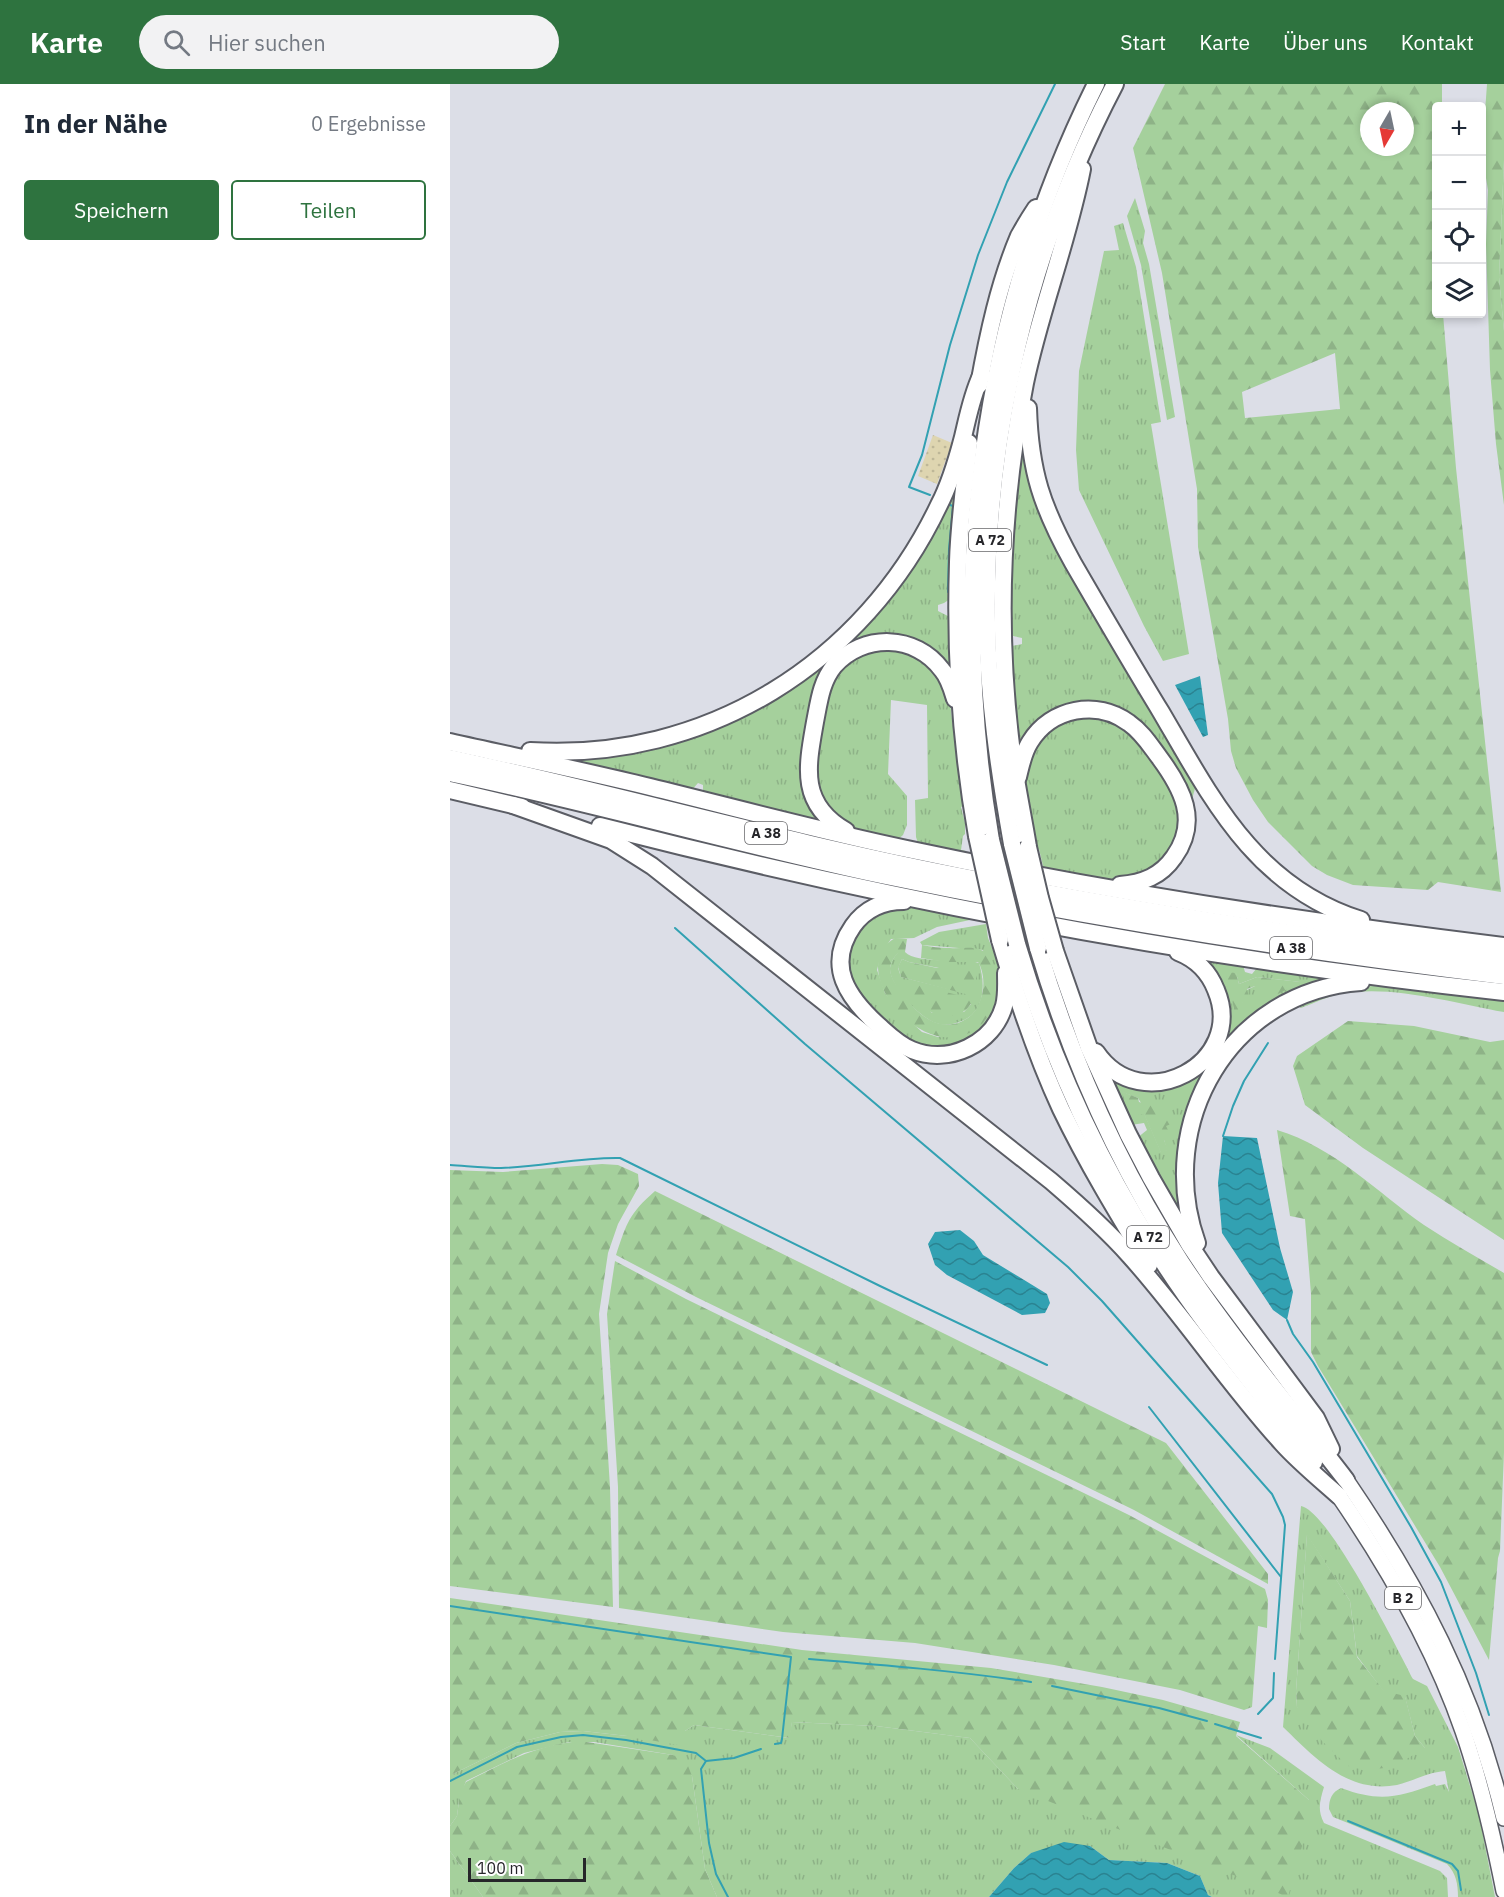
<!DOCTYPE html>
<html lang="de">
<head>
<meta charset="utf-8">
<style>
  :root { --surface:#fff; --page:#f2f2f3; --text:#1f2937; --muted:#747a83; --line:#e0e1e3; --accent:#2e733f }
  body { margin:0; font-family:"IBM Plex Sans",sans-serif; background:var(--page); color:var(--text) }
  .controls { position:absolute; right:18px; top:18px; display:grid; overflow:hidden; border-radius:6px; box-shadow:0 3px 9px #0003 }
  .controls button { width:54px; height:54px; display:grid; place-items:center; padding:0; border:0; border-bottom:2px solid var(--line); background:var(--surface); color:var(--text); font:30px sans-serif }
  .compass { position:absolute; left:910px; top:18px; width:54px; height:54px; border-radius:50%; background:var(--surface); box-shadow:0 3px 9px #0003; rotate:189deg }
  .scale { position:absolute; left:18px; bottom:15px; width:118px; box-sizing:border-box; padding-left:6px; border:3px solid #26262a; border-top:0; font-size:16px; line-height:21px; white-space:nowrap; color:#26262a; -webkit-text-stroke:4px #fff; paint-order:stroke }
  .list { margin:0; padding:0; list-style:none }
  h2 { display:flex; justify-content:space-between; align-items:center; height:78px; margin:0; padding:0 24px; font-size:26px }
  h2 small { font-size:20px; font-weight:400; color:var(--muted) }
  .actions { display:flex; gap:12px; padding:18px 24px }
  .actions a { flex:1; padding:14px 0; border:2px solid var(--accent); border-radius:6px; text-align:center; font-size:21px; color:var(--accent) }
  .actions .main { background:var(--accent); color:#fff }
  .icon { flex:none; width:33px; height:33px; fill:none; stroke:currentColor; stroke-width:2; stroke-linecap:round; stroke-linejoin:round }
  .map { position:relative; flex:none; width:1054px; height:1813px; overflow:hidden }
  header { display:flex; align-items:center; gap:36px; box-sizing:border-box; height:84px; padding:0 30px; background:var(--accent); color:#fff }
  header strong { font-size:28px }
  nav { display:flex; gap:33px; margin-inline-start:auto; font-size:21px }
  .search { width:420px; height:54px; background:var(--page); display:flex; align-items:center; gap:15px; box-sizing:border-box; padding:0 21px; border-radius:33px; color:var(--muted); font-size:22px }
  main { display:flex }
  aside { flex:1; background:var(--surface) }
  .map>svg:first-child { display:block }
  .grass { fill:url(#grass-tufts); fill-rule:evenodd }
  .forest { fill:url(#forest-firs); fill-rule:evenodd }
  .sand { fill:url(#sand-dots) }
  .water { fill:url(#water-waves) }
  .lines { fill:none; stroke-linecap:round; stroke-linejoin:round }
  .stream { stroke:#32a1b2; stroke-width:2 }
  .trunk-casing { stroke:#5b5d65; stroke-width:18 }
  .motorway-casing { stroke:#5b5d65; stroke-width:20 }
  .trunk { stroke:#fff; stroke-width:15 }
  .motorway { stroke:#fff; stroke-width:16 }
  .motorway-bridge-casing { stroke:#5b5d65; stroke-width:20; stroke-linecap:butt }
  .motorway-bridge { stroke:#fff; stroke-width:16 }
  .labels { text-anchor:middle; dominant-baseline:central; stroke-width:6; stroke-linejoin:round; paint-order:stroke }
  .shield { fill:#fff; stroke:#67676a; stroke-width:1.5 }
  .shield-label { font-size:14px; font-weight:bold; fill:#26262a }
</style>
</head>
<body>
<header>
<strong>Karte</strong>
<div class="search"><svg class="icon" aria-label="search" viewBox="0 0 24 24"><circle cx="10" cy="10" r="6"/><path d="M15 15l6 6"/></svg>Hier suchen</div>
<nav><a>Start</a><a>Karte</a><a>Über uns</a><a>Kontakt</a></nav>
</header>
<main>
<aside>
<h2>In der Nähe<small>0 Ergebnisse</small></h2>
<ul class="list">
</ul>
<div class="actions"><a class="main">Speichern</a><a>Teilen</a></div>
</aside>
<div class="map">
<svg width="1054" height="1813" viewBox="0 0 1054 1813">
  <defs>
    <pattern id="grass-tufts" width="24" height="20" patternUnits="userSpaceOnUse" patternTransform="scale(1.5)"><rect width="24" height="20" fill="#a5d09c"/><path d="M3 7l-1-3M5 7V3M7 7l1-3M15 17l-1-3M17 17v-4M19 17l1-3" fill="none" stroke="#8eb287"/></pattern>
    <pattern id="forest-firs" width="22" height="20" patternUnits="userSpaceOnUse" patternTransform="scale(1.5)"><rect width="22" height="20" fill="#a5d09c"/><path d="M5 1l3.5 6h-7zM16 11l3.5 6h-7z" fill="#8eb287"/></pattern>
    <pattern id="sand-dots" width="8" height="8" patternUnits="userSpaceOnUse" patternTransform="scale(1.5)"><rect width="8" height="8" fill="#ded5b0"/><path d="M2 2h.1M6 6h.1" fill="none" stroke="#beb798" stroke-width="1.8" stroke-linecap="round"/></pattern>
    <pattern id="water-waves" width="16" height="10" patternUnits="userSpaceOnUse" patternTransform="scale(1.5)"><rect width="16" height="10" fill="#32a1b2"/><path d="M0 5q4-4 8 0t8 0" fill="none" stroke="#2a8391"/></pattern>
  </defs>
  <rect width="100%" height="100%" fill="#dcdee7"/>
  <!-- grass -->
  <g class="grass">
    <path d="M1054 76V247L1049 193Z"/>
    <path d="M685 114 695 147 693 159 699 180 725 333 717 336 691 181 677 132Z"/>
    <path d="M673 139 686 183 711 338 701 340 739 570 713 577 694 542 629 406 626 366 629 287 654 167 669 166 664 142Z"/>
    <path d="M572 354 576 381 746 701 740 722 712 672 641 620 569 667 557 566 562 562 572 560V554L563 552 557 547V485Z"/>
    <path d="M508 388 503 513 494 519 488 521V527L502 534 504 596 474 565 395 567 355 666 379 743 257 715 253 707V701L248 699 240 708 99 675 208 661 400 555Z"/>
    <path d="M413 566H457L488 589 500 619 513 722 511 723 515 739V750L513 752 511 766 516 767 518 772 469 762 466 753 465 716 478 714 477 621 441 616 438 690 457 712V741L453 751 446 757 409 749 392 741 368 715 361 686 383 591Z"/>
    <path d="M649 631 675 642 717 693 731 732 728 755 708 783 667 798 594 786 589 765 584 764 573 697 583 660 612 636Z"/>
    <path d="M453 820 534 833 487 843 464 854 441 855 431 870 427 886 435 909 448 926 472 948 488 953 535 937 543 920 533 866 472 861 470 858 489 848 536 840 538 854 543 866H546L552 890V912L534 947 502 965 467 963 418 925 399 897 397 867 415 835Z"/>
    <path d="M449 867 455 868C468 881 511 873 529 879 536 901 535 930 509 938 501 941 494 942 486 939 470 934 439 902 440 884 441 877 445 872 449 867ZM452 875 459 878 494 885 523 911 451 893 448 884ZM464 913 521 920 514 928 482 929Z"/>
    <path d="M744 872 792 878 795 888 802 890 811 879 908 893 831 917 747 1008 737 1144 687 1054 697 1046 694 1039 681 1041 658 989 720 1001 775 940ZM786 889 789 900 807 893 850 898 819 904 805 902 797 906 792 919ZM672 1008 688 1014 714 1056 717 1066 711 1068 694 1029Z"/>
    <path d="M924 902 1054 916V928C1003 919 941 900 890 910 876 913 864 919 851 924L844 919 903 903Z"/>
    <path d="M851 1422C879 1427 948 1566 963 1595L977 1602 1008 1663 1029 1731 1045 1813H1008C1008 1800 1006 1789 997 1780L898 1739 883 1733 879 1725C879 1715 882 1708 891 1704 929 1718 947 1714 985 1700L986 1702 995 1700 999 1708 995 1687C979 1688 963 1697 947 1701 898 1710 865 1674 833 1643ZM857 1451 900 1517 907 1572 934 1608 955 1613 965 1652 975 1664 847 1623 846 1607Z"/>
    <path d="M342 1638 426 1642 520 1654 568 1705 859 1716 786 1651 820 1664 874 1703C870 1717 867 1725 874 1739L990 1787 997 1794 998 1813H762L758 1811 750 1792 717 1779 659 1776 640 1762 581 1769 564 1784 539 1813H267L255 1785 242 1692 223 1671 144 1658H119L74 1669 16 1697 9 1717 7 1732 0 1742V1690H3L66 1659 110 1648 133 1647 177 1652 235 1647 244 1641 339 1654Z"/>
    <path d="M0 1767 33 1813H0Z"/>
  </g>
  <!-- forest -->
  <g class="forest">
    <path d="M715 0H992V22H986V230H993L1006 384 1051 808 988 798 978 806 903 801 877 791 862 782 818 738 803 716 786 684 781 667 778 635 748 463 747 405 712 189 683 64ZM919 27H955V63H919ZM885 269 890 325 795 334 792 308Z"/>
    <path d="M1037 0H1054V76L1049 193 1054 247V421L1046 360 1040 286 1036 160 1038 106 1032 70Z"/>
    <path d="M445 854 457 855 455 868H449C445 872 441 877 440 884 440 893 446 901 451 908 465 927 483 946 508 939 521 934 527 927 531 914 535 903 534 887 528 878H496L471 874 472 861C481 863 490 864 500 864 510 865 521 862 531 866 540 869 542 875 544 883 549 904 546 931 526 945 472 983 393 883 445 854Z"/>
    <path d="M452 875 459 878 487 884H513L526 890V902L523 912 451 893 448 883Z"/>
    <path d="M775 888 786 889 789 900 807 893 851 898 824 912 819 904 809 909 805 902 797 905 800 917 792 919 793 926 785 928Z"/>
    <path d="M453 897 523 915C519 924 515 928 506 931 483 938 462 916 453 897Z"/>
    <path d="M898 937 964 942 1040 958 1054 956V1156L913 1064 855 1021 843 982 847 972Z"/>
    <path d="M671 1007 688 1014 689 1018 715 1025 721 1040 716 1042 719 1048 714 1056 718 1066 711 1069 694 1030 682 1032Z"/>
    <path d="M827 1046C884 1063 927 1108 974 1141 1000 1158 1027 1173 1054 1189V1368L1050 1467 1048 1474 1039 1576 990 1483 868 1282 861 1268V1210L855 1135 840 1132Z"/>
    <path d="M152 1080 168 1081 188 1090 189 1102 168 1140 158 1169 149 1230 160 1403 163 1523 0 1502V1086L53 1088Z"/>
    <path d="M205 1107 716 1359 818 1490V1500L684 1426 246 1213 166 1171C177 1138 179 1130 205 1107Z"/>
    <path d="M165 1177 236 1215 679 1431 815 1505 818 1516 817 1544 808 1542 802 1623 794 1626 730 1606 604 1581 465 1559 333 1548 169 1524 168 1403 157 1230Z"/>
    <path d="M857 1450 900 1517 907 1573 934 1607 955 1612 965 1652 975 1664 943 1683 917 1686 898 1682 872 1657 847 1623 846 1607Z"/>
    <path d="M0 1514 352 1566 541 1584 652 1603 713 1616 790 1638 786 1652 859 1716 860 1733 838 1813 568 1705 520 1654 426 1642 342 1638 340 1654 244 1641 235 1647 228 1661 177 1652 133 1647 110 1648 66 1659 3 1690H0Z"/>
    <path d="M130 1657 223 1671 236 1677 242 1692 255 1785 267 1813H33L0 1767V1742L7 1732 10 1709 16 1698C55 1678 86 1661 130 1657Z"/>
  </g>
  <!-- sand -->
  <path class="sand" d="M483 351 502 359 487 400 468 392Z"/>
  <!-- water -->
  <g class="water">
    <path d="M750 592 758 651 753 653 725 601Z"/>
    <path d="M773 1052 807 1054 830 1164 843 1208 837 1236 823 1226 772 1149 768 1099Z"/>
    <path d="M510 1146 524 1157 533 1171 597 1210 600 1219 595 1229 572 1231 497 1191 485 1181 478 1160 485 1148Z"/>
    <path d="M614 1758 640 1762 659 1776 717 1779 750 1792 758 1811 762 1813H539L564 1784 581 1769Z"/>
  </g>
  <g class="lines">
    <!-- stream -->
    <g class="stream">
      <path d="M480 411 459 403 472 371 500 261 528 171 557 98 605 0"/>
      <path d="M498 508 499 465 503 422 500 421"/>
      <path d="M225 844 355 960 618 1183 652 1217 822 1410 833 1433 835 1441 825 1575"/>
      <path d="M773 1052 783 1022 794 997 818 959"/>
      <path d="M0 1081C17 1082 34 1084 51 1084 91 1083 130 1073 170 1074L430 1202 597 1281"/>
      <path d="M837 1236 843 1250 863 1278 961 1443 991 1498 1026 1589 1039 1631"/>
      <path d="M699 1323 831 1493"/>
      <path d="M0 1522 341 1573 332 1655 331 1659 325 1660"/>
      <path d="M359 1575C433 1581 507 1587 581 1598"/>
      <path d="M602 1602 709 1624 757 1637"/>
      <path d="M808 1630 823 1614 824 1589"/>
      <path d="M765 1640 811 1654"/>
      <path d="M256 1677 251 1685 259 1759 266 1790 278 1813"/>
      <path d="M0 1697 67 1663 111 1653 133 1651 176 1656 246 1669 256 1677 284 1674 311 1665"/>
      <path d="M898 1737 1002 1780 1008 1787 1011 1806"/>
    </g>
    <defs>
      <g id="trunk">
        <path d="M896 1396C969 1503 1024 1607 1054 1734"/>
        <path d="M889 1412C939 1485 984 1563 1013 1647 1031 1699 1043 1752 1054 1807"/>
      </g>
      <g id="motorway">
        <path d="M529 301C538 251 549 199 569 152 574 143 580 133 586 124"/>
        <path d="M578 324C580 388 592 423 623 479 652 529 681 579 711 628 763 717 806 803 911 836"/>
        <path d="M519 359C515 399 509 438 508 478 505 570 511 662 527 752"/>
        <path d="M0 658C67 673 134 687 200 703 286 724 371 747 457 765 654 807 854 838 1054 862"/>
        <path d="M80 667C256 678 414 579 489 421 500 400 507 376 513 353 518 332 522 311 531 292"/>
        <path d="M0 674C167 710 332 757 499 790 683 827 868 855 1054 877"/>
        <path d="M0 689C144 719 286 760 431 791 637 834 845 867 1054 892"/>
        <path d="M568 693C571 681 573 669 580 658 601 624 647 615 679 639 692 648 700 661 709 673 732 704 750 737 724 773 711 792 693 799 670 801"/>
        <path d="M0 706 72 723"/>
        <path d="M63 721 161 756 202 782 601 1097C629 1121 656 1145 680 1172 734 1232 778 1300 832 1359 849 1378 870 1395 889 1412"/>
        <path d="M150 742C447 818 749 875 1054 908"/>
        <path d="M396 747C349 720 357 683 365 638 369 618 371 598 384 582 413 549 466 550 492 586 499 594 502 605 505 615"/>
        <path d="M541 756C497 500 530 233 646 0"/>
        <path d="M562 760C549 687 538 613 537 538 534 353 579 164 665 0"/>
        <path d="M578 763C573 732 566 700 562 669 546 546 551 421 575 299 590 227 618 157 632 85"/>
        <path d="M454 817C433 817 415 825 403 842 375 882 398 914 429 942 439 951 449 961 462 966 499 981 543 960 554 922 557 911 556 900 556 889"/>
        <path d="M550 856C567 914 586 971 611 1025 637 1079 668 1130 699 1181"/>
        <path d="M567 860C604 985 661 1105 736 1212 776 1269 821 1323 864 1378"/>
        <path d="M588 864C621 975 668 1081 731 1178 781 1254 841 1324 896 1396"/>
        <path d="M605 867 639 964 678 1050 701 1094 739 1160 761 1193 866 1334 881 1365"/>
        <path d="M646 968C692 1036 797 979 766 906 759 888 746 875 728 868"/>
        <path d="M747 1159C704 1039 780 907 911 898"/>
      </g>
    </defs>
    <!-- trunk casing -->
    <use href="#trunk" class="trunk-casing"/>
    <!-- motorway casing -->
    <use href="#motorway" class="motorway-casing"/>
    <!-- trunk -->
    <use href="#trunk" class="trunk"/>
    <!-- motorway -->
    <use href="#motorway" class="motorway"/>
    <defs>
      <g id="motorway-bridge">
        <path d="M527 752 550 856"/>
        <path d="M541 756 567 860"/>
        <path d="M562 760 588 864"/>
        <path d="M578 763 590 814 605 867"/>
      </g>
    </defs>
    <!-- motorway-bridge casing -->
    <use href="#motorway-bridge" class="motorway-bridge-casing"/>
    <!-- motorway-bridge -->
    <use href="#motorway-bridge" class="motorway-bridge"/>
  </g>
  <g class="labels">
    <!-- shield labels -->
    <g class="shield">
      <rect x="519" y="445" width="42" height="22" rx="4.5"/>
      <rect x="295" y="738" width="42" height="22" rx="4.5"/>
      <rect x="820" y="853" width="42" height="22" rx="4.5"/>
      <rect x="677" y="1142" width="42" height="22" rx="4.5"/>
      <rect x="935" y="1503" width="36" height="22" rx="4.5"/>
    </g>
    <g class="shield-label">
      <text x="540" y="456">A 72</text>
      <text x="316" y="749">A 38</text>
      <text x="841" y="864">A 38</text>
      <text x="698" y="1153">A 72</text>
      <text x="953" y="1514">B 2</text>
    </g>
  </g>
</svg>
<div class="controls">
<button>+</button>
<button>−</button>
<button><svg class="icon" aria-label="locate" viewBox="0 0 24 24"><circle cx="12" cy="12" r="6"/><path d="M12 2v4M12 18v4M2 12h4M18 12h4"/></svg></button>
<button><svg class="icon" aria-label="layers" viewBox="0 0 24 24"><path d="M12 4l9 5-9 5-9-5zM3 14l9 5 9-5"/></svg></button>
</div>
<svg class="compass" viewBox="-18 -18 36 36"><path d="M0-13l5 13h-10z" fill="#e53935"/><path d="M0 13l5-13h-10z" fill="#747a83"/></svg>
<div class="scale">100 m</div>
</div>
</main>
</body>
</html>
